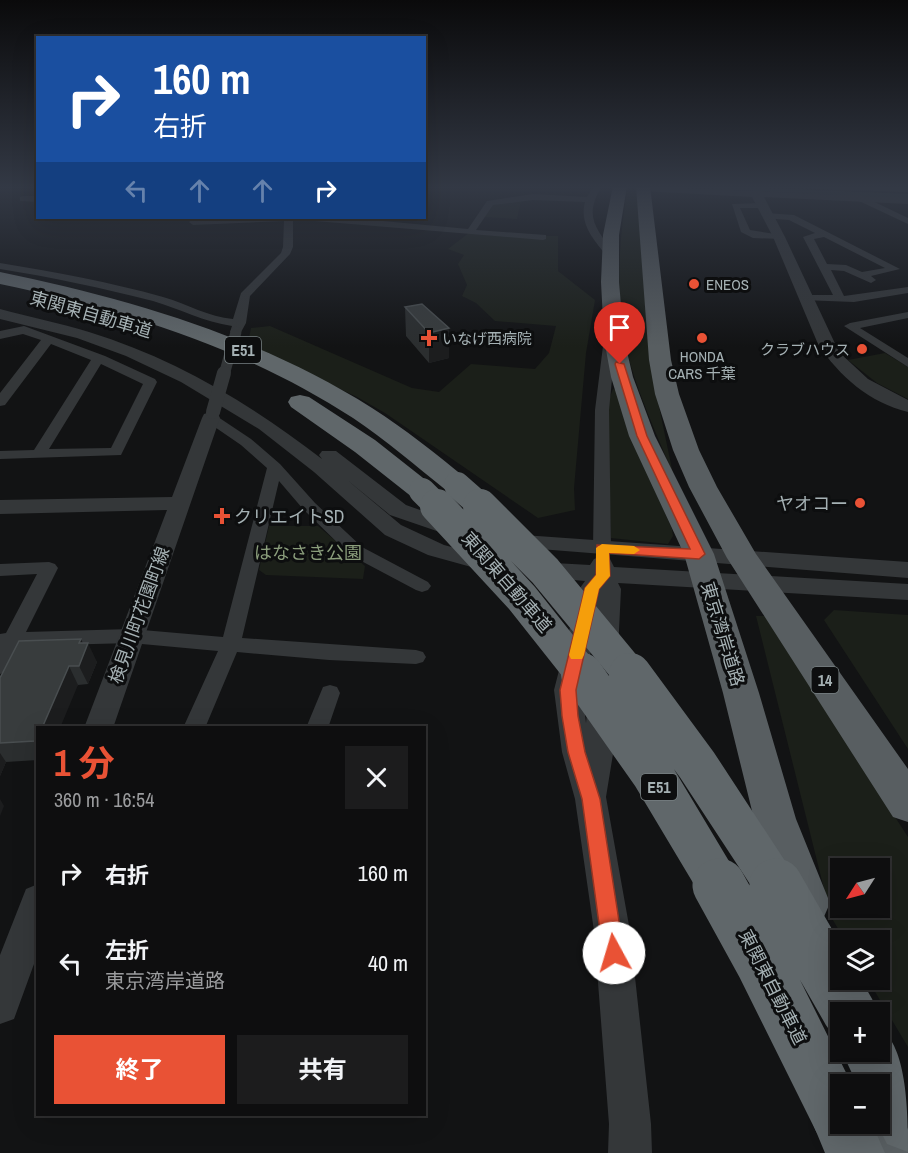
<!DOCTYPE html>
<html lang="ja">
<meta charset="utf-8">
<style>
body{margin:0;font-family:"Archivo Narrow","Noto Sans JP",sans-serif;background:#1c1c1d;color:#f1f3f6;height:100vh;display:flex;flex-direction:column;font-size:22px;white-space:nowrap}
*{box-sizing:border-box;margin:0}
p{font-size:20px;color:#9b9c9e}
.icon{flex:none;width:33px;height:33px;fill:none;stroke:currentColor;stroke-width:2;stroke-linecap:round;stroke-linejoin:round}
.map{position:relative;flex:1;overflow:hidden}
.panel{position:absolute;left:36px;top:726px;width:390px;height:390px;display:flex;flex-direction:column;background:#0e0e0f;border-radius:0px;box-shadow:0 6px 24px #0002,0 0 0 2px #2e2e2f}
.panel>*{flex:none}
.hud{position:absolute;left:36px;top:36px;width:390px;height:183px;border-radius:0px;box-shadow:0 6px 24px #0002,0 0 0 2px #2e2e2f;background:#1a4fa0;color:#fff;overflow:hidden}
.needle{width:39px;rotate:234deg}
.fabs{position:absolute;left:830px;top:858px;display:grid;gap:12px}
.fabs a{display:grid;place-items:center;width:60px;height:60px;border-radius:0px;background:#0e0e0f;box-shadow:0 6px 24px #0002,0 0 0 2px #2e2e2f;font-size:30px}
.pin{position:absolute;display:grid;place-items:center;width:51px;height:51px;color:#fff;margin:-62px -26px;border-radius:50% 50% 50% 0;rotate:-45deg;box-shadow:0 0 6px #0007}
.pin .icon{rotate:45deg}
.me{position:absolute;width:66px;margin:-33px;rotate:354deg;stroke-linejoin:round;filter:drop-shadow(0 0 4px #0008)}
.turn{display:flex;align-items:center;gap:21px;height:126px;padding:0 18px;font-size:27px}
.turn .icon{width:78px;height:78px;stroke-width:2.5}
.turn b{display:block;font-size:42px;line-height:51px}
.lanes{display:flex;align-items:center;height:57px;padding:0 18px;background:#0003;justify-content:center;gap:30px;direction:ltr}
.lanes .off{opacity:.35}
.round{display:grid;place-items:center;flex:none;width:63px;height:63px;border-radius:0px;background:#1c1c1d}
.overview{display:flex;align-items:center;justify-content:space-between;height:102px;padding:0 18px}
h1{font-size:36px;font-weight:700;line-height:45px;color:#e95235}
.cta{display:flex;gap:12px;margin-top:auto;padding:12px 18px}
.cta a{flex:1;height:69px;border-radius:0px;background:#e95235;color:#fff;font-size:24px;font-weight:700;line-height:69px;text-align:center}
.cta a+a{background:#1c1c1d;color:#f1f3f6}
ul{padding:0;list-style:none}
li{display:flex;align-items:center;gap:18px;height:90px;padding:0 18px}
li div{flex:1}
li b{display:block;font-size:22px}
li em{font-style:normal}
.map>svg:first-child{display:block}
</style>
<div class="map">
<svg width="908" height="1153" viewBox="0 0 908 1153">
<rect width="100%" height="100%" fill="#121314"/>
<path fill="#1b1f19" fill-rule="evenodd" d="M628,186H637L650,363L673,474C658,437 641,401 630,363C614,307 618,242 628,186Z
M521,200L517,219L484,217L492,205Z
M470,232L493,236H558V271L595,300L586,353L574,488L575,510L538,518L385,413L357,397L258,350L248,343L251,328L270,326L412,388L439,392L471,364L535,369L549,353L556,326L495,321L476,303L462,296L467,285L458,264L464,255L448,249Z
M885,353L908,367V399L877,383L848,360Z
M613,389L618,390L651,481L672,529L673,536L668,544L611,538L607,416L609,399Z
M269,526H318L365,566L363,579L266,575L259,570Z
M834,610L908,615V749L824,620Z
M756,616H765L908,837V1047L868,980H879V940H845L831,917ZM840,868H879V908H840Z"/>
<path fill="#293736" d="M661,186H722L908,194V199Z"/>
<g fill="none" stroke-linecap="round" stroke-linejoin="round">
<path fill="#343739" fill-rule="evenodd" d="M594,186H602C583,217 596,228 615,254L613,256H607C594,240 579,224 585,202L533,200L493,205L476,230L546,235V239L543,240L315,221L311,218H351L468,229L487,201L533,194L587,197Z
M783,186L908,188V192L787,188Z
M860,195L908,218V224L857,200V196Z
M23,196H38V202L20,201V197Z
M763,203L764,205L760,208H740L750,230L782,235V239L753,238L741,232L732,204Z
M766,213L794,215L900,269L871,276L876,280L871,283L844,271L831,270L844,296L908,287V293L854,302L802,300L801,298L806,295H833L803,237L815,233L789,220L763,218V214ZM824,237L885,268L862,272L846,265L827,264L814,239Z
M240,218H300L293,221V247L290,254L250,296L246,323L240,334L236,336L230,332L232,326C204,322 180,309 153,301C102,288 51,277 0,269V263C55,272 110,282 163,297C187,304 209,317 233,319L241,293L281,253L283,247L284,221L193,225L189,222L193,219Z
M908,312V318L860,328L908,358V367L844,326L850,323Z
M24,326L105,356L155,379L157,382L121,455L0,459V451L34,450L91,360L51,344L5,405L0,406V393L41,340L23,334L0,339V331ZM101,364L143,384L111,448L49,449Z
M610,334L616,338L609,410L611,548L608,552H596L593,548L595,410L604,338Z
M213,408L220,412L218,417L251,439L280,464L315,503L362,547L428,582L431,586L428,590L422,592L416,590L350,555L303,509L279,481L242,638L416,650L423,652L426,657L423,662L416,664L329,660L237,652L205,728H183L218,651L131,643L20,646L7,671L0,674V634L6,633L37,574L0,576V564L49,562L55,564L58,568L26,632L131,629L223,637L267,468L241,445L206,421L204,418L208,409Z
M330,685L337,687L340,693L328,728H306L323,687Z"/>
<path fill="#343739" fill-rule="evenodd" d="M639,186L908,198V204L764,197L785,237L839,352L868,379L908,400V412C870,403 839,376 818,344L773,237L752,197L643,191L638,188Z
M0,309C30,317 60,323 89,332C174,358 251,404 322,459L319,455L322,451H336L406,505L468,527L471,532L468,537L460,539L390,515L346,479L401,525L444,545L501,560L505,565L501,570L493,573L428,555L385,535L314,472L259,429L181,382L126,356L77,338L0,319Z
M211,412L218,414L220,418L113,728H84L167,510L0,514V500L172,497L202,418L204,414Z
M509,534L908,562V578L501,546L498,541L501,536Z
M602,556L610,559L614,567L908,584V600L618,583L621,589L618,651L614,658L605,661L596,658L592,651L593,642L582,690L586,723L588,703L592,695L602,692L612,695L616,703L613,754L606,797L630,931L651,1124L652,1153H608L609,1124L594,931L575,799L562,752L554,690L580,588L585,581L528,576L524,570L528,564L536,562L590,565L594,559Z
M38,884V953L14,1019L0,1024V955L26,889Z"/>
<path fill="#585e61" fill-rule="evenodd" d="M613,186H627L619,235V282L624,339L633,377L655,436L714,554L759,693L796,819L830,903L823,919L807,926L791,919L754,819L723,693L684,554L629,436L611,377L604,339L601,282L603,235Z
M636,186H650L671,360L679,394L699,450L717,487L756,554L908,769V822L893,817L727,558L689,487L673,450L655,394L649,360Z
M879,1096L898,1104L908,1130V1153H858L850,1124H879Z"/>
<path fill="#60676a" fill-rule="evenodd" d="M0,272C130,299 258,336 372,408C405,429 436,454 467,479L471,485L467,491L457,494L447,491C416,466 386,440 353,418C245,348 125,310 0,284Z
M300,395L309,397L375,440L432,485L437,491L432,497L422,500L412,497L355,452L291,407L288,402L291,397Z
M879,1028C908,1045 908,1117 908,1152L887,1144L877,1124H879V1084H857L842,1052H879Z
M840,1096V1124H872L885,1153H825L813,1124L821,1103Z"/>
<path stroke="#343739" stroke-width="11" d="M224,375L236,332"/>
<path stroke="#343739" stroke-width="14" d="M213,412L224,373"/>
<path stroke="#60676a" stroke-width="26" d="M457,485L482,507
M422,491L438,507"/>
<path stroke="#60676a" stroke-width="34" d="M437,506L522,598L583,675
M480,506L545,571L631,675"/>
<path stroke="#60676a" stroke-width="42" d="M582,674L653,775L720,887
M630,674L697,765L777,887"/>
<path stroke="#60676a" stroke-width="53" d="M719,885L763,965L840,1120
M776,885L849,1012"/>
</g>
<path fill="#2b2e2f" d="M405,307L449,328V358L429,363L406,336Z
M83,643L97,662L88,684L78,685L38,728V760L6,762L0,776V678Z"/>
<path fill="#1c1d1e" d="M449,328V358L429,363V333Z
M81,639L86,650L88,643L97,662L88,684L79,666V643Z
M69,666L78,685L60,728H42Z
M0,753L6,762L0,776Z
M0,799L4,806L0,816Z"/>
<path fill="#383c3d" stroke="#494e50" stroke-width="1.5" d="M422,304L449,328L429,333L405,307Z
M81,639L79,643H88L79,666H69L42,728H38V736L35,741L0,743V678L19,641Z"/>
<linearGradient id="sky" x2="0" y2="1"><stop stop-color="#0a0a0b"/><stop offset="0.54" stop-color="#333945"/><stop offset="1" stop-color="#333945" stop-opacity="0"/></linearGradient>
<rect width="908" height="347" fill="url(#sky)"/>
<path fill="#e95235" stroke="#973522" stroke-width="1.5" d="M616,362L624,364L647,436L705,554L699,559L609,553L610,576L599,589L576,690L578,716L585,752L600,799L624,953L621,960L614,963L606,960L603,953L582,799L568,752L562,716L560,690L585,588L596,575L597,545L690,549L637,436L615,364Z"/>
<path fill="#f59e0b" d="M602,544L634,546L640,550L634,554L609,553L610,576L599,589L584,655L582,659H571L569,655L585,588L596,575V548Z"/>
<g fill="#e95235" stroke="#0d0e0f" stroke-width="2">
<circle cx="694" cy="284" r="6"/>
<path d="M426 329h6v6h6v6h-6v6h-6v-6h-6v-6h6z"/>
<circle cx="702" cy="338" r="6"/>
<circle cx="862" cy="349" r="6"/>
<circle cx="860" cy="503" r="6"/>
<path d="M219 507h6v6h6v6h-6v6h-6v-6h-6v-6h6z"/>
</g>
<g text-anchor="middle" dominant-baseline="central" stroke-width="6" stroke-linejoin="round" paint-order="stroke">
<g font-size="15" fill="#a5b1b4" stroke="#0d0e0f" text-anchor="start">
<text x="706" y="284">ENEOS</text>
<text x="442" y="338">いなげ西病院</text>
<text x="850" y="349" text-anchor="end">クラブハウス</text>
<text x="702" y="356" text-anchor="middle">HONDA<tspan x="702" dy="17">CARS 千葉</tspan></text>
</g>
<g fill="#0d0e0f" stroke="#778082" stroke-width="1.5">
<rect x="225" y="337" width="36" height="26" rx="4.5"/>
<rect x="811.5" y="667" width="27" height="26" rx="4.5"/>
<rect x="641" y="774" width="36" height="26" rx="4.5"/>
</g>
<g font-size="16" font-weight="bold" fill="#a5b1b4">
<text x="243" y="350">E51</text>
<text x="825" y="680">14</text>
<text x="659" y="787">E51</text>
</g>
<g font-size="18" fill="#a5b1b4" stroke="#0d0e0f">
<text transform="translate(91 314) rotate(16)">東関東自動車道</text>
<text transform="translate(507 582) rotate(49)">東関東自動車道</text>
<text transform="translate(139 615) rotate(-70)">検見川町花園町線</text>
<text transform="translate(723 634) rotate(73)">東京湾岸道路</text>
<text transform="translate(773 987) rotate(63)">東関東自動車道</text>
</g>
<g font-size="18" fill="#a5b1b4" stroke="#0d0e0f" text-anchor="end">
<text x="848" y="503">ヤオコー</text>
<text x="234" y="516" text-anchor="start">クリエイトSD</text>
</g>
<g font-size="18" fill="#8b9e7c" stroke="#0d0e0f">
<text x="308" y="552">はなさき公園</text>
</g>
</g>
</svg>
<div class="fabs">
<a><svg class="needle" viewBox="-14 -14 28 28"><path d="M0-13l5 13h-10z" fill="#e53935"/><path d="M0 13l5-13h-10z" fill="#9b9c9e"/></svg></a>
<a><svg class="icon" aria-label="layers" viewBox="0 0 24 24"><path d="M12 4l9 5-9 5-9-5zM3 14l9 5 9-5"/></svg></a>
<a>+</a>
<a>−</a>
</div>
<div class="pin" style="left:620px;top:364px;background:#d93025"><svg class="icon" aria-label="arrive" viewBox="0 0 24 24"><path d="M6 21V4h12l-3 4 3 4H6"/></svg></div>
<svg class="me" style="left:614px;top:953px" viewBox="-20 -20 40 40"><circle r="19" fill="#fff"/><path d="M0-13L10 11 0 6-10 11z" fill="#e95235"/></svg>
<div class="hud">
<div class="turn"><svg class="icon" aria-label="right" viewBox="0 0 24 24"><path d="M7 20v-9h11M14 6l5 5-5 5"/></svg><div><b>160 m</b>右折</div></div>
<div class="lanes"><svg class="icon off" aria-label="left" viewBox="0 0 24 24"><path d="M17 20v-9H6M10 6l-5 5 5 5"/></svg><svg class="icon off" aria-label="ahead" viewBox="0 0 24 24"><path d="M12 20V5M6 11l6-6 6 6"/></svg><svg class="icon off" aria-label="ahead" viewBox="0 0 24 24"><path d="M12 20V5M6 11l6-6 6 6"/></svg><svg class="icon" aria-label="right" viewBox="0 0 24 24"><path d="M7 20v-9h11M14 6l5 5-5 5"/></svg></div>
</div>
<section class="panel">
<div class="overview"><div><h1>1 分</h1><p>360 m · 16:54</p></div><a class="round"><svg class="icon" aria-label="close" viewBox="0 0 24 24"><path d="M6 6l12 12M18 6L6 18"/></svg></a></div>
<ul>
<li><svg class="icon" aria-label="right" viewBox="0 0 24 24"><path d="M7 20v-9h11M14 6l5 5-5 5"/></svg><div><b>右折</b></div><em>160 m</em></li>
<li><svg class="icon" aria-label="left" viewBox="0 0 24 24"><path d="M17 20v-9H6M10 6l-5 5 5 5"/></svg><div><b>左折</b><p>東京湾岸道路</p></div><em>40 m</em></li>
</ul>
<div class="cta"><a>終了</a><a>共有</a></div>
</section>
</div>
